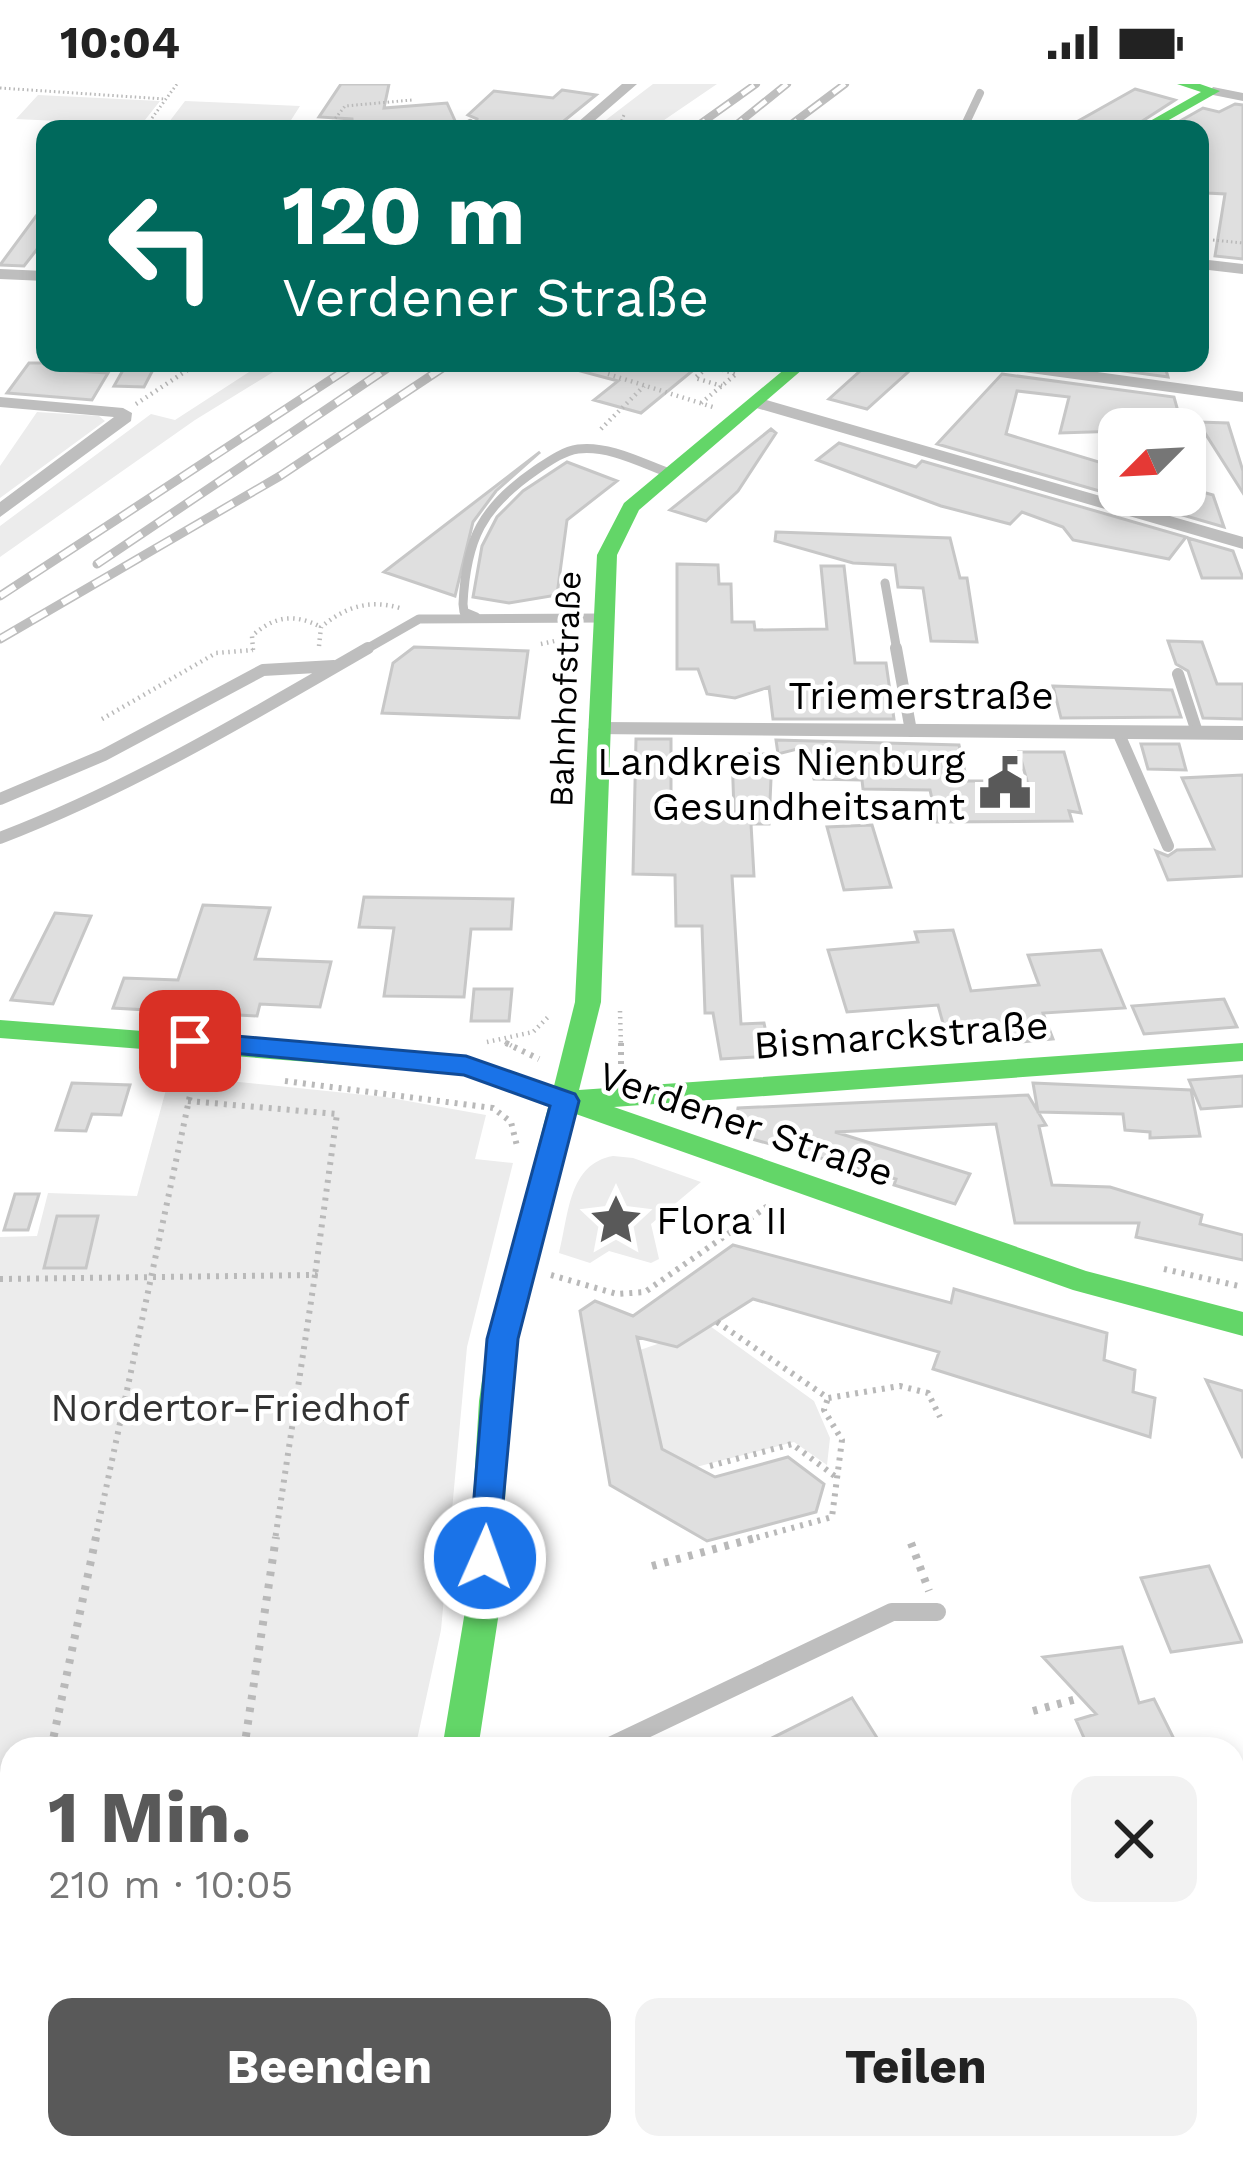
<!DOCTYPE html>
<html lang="de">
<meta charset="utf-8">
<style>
body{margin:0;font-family:"Work Sans",sans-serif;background:#f2f2f2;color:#222;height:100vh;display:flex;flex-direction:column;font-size:45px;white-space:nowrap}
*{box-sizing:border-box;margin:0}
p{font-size:39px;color:#767676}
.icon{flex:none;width:66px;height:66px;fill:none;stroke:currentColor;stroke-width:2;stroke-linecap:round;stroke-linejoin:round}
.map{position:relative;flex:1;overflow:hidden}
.drawer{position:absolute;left:0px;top:1653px;width:1245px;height:423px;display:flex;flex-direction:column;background:#fff;border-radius:36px 36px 0 0;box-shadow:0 6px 18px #0003}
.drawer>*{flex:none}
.guide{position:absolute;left:36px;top:36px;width:1173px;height:252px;border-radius:24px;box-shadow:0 6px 18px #0003;background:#00695c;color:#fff;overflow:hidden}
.needle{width:78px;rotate:246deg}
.fabs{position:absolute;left:1098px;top:324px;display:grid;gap:24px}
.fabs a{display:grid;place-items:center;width:108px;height:108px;border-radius:24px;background:#fff;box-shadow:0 6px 18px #0003;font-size:60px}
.pin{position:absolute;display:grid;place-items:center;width:102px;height:102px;color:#fff;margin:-51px;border-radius:24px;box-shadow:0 6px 18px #0006}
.me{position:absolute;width:132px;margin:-66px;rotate:2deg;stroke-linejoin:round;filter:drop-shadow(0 0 9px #0008)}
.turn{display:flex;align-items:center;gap:42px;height:252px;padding:0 48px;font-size:54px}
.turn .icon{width:156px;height:156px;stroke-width:2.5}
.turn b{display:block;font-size:84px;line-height:102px}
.round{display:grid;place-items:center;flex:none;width:126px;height:126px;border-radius:24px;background:#f2f2f2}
.head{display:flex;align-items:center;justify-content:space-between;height:204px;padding:0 48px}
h1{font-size:72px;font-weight:700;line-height:90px;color:#595959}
.action{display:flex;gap:24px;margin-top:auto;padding:24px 48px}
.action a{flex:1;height:138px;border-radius:24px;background:#595959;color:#fff;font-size:48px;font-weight:700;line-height:138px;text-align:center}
.action a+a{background:#f2f2f2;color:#222}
.status{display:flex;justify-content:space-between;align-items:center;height:84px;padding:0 60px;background:#fff;direction:ltr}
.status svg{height:33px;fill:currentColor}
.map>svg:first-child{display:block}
</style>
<div class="status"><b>10:04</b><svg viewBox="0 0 49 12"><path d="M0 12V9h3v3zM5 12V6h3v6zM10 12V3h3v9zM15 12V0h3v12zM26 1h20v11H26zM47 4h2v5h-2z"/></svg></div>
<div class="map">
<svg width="1243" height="2074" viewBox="0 0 1243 2074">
<rect width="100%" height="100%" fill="#fff"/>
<path fill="#ececec" d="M653,0H717L651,45H594Z
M38,11L160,17L141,41L16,35Z
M185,17L300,22L286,44L169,38Z
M263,279H288L195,336L0,473V442L151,330L175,336Z
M37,328L99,332L105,337L0,414V382Z
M170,991L385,1013L486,1031L475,1075L513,1079L467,1263L441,1546L415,1665H12V2055L0,2061V1153L37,1152L48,1109L137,1112Z
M613,1072L633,1074L701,1098L651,1140L659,1175L651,1179L609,1167L590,1179L559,1169C569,1131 568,1080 613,1072Z
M710,1242L814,1317L830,1354L827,1381L794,1358L696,1383L662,1365L640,1266Z"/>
<path fill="#dfdfdf" stroke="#c7c7c7" stroke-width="3" d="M341,0H389L384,24L447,19L456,39L453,45H353L352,35L319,33Z
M1135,5L1175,16L1130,45H1064Z
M562,6L596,11L554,45H476L477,35L468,31L494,7L553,14Z
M1235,20L1243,21V175L1215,172L1225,110L1207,109L1200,82V45H1166L1203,24L1219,28Z
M45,120V155L24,182L0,181Z
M29,279H60L55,286L108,289L92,316L7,309Z
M127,279L156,280L144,303L114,302Z
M581,279H702L641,329L594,316L618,297L580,287Z
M869,279H918L867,325L829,315Z
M1065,279H1164L1168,293Z
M1002,290L1174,313L1183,345L1060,349L1069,313L1017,307L1006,350L1119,384V411H1185V403L1213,411L1224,443L937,360Z
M1198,338L1228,339L1243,387V409Z
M771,345L776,349L738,407L706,437L670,426Z
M839,359L916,383L922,377L1186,453L1169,475L1073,456L1063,443L1022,428L1010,440L941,422L817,376Z
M540,368L496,407L473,438L455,512L384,488Z
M567,378L617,397L567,436L557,511L509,519L473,513L482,462L497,433L523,407Z
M776,448L950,454L960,494H967L977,558L931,557L923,504L898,503L895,481L853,479L775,457Z
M1188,454L1233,467L1243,494H1202Z
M677,480L718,481L719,500H731L732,538H754L755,546L827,545L821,482H844L855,579H886L894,635H773L769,603L735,614L707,610L698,585H677Z
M1168,557L1202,558L1217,600H1243V635L1203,634L1188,587L1176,580Z
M414,563L528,567L519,634L382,629L393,579Z
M1053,602L1172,606L1181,633L1061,634Z
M636,655H671V726L734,727L732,670H765L771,695L769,740H751L754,792H732L741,940L764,939L771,972L721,975L713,929H705L702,842H676L675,791L633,790Z
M776,656L959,661L967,697H1027L1019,668H1064L1081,729L1069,727L1072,737L937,738L930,706L863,705L862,696L814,695L805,663L778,670Z
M1141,660H1179L1186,686L1148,685Z
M1243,691V792L1168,796L1156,767L1168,772L1177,766L1214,765L1182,694Z
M872,741L891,803L844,806L827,743Z
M364,813L513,815L511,845H471L464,913L384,912L394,844L359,843Z
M203,821L270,824L255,875L331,878L320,923L260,920L257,932L113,924L124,894L178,896Z
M55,829L91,832L53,920L11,916Z
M953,846L971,907L1039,901L1028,871L1101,866L1125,924L1043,929L1053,955L1000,960L993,941L944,943L938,921L847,928L828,866L918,858L915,848Z
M474,905H512L509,937H471Z
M1224,915L1237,943L1144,950L1132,922Z
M1243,992V1022L1201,1025L1189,996Z
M72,999L130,1001L121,1031L92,1030L86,1047L56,1046Z
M1033,999L1191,1006L1200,1052L1150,1054V1048L1125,1046L1123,1030L1038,1028Z
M1028,1011L1046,1041L1039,1042L1052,1101L1110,1103L1202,1131L1200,1140L1243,1151V1176L1136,1153L1139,1139H1015L996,1040L835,1048L970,1090L955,1120L894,1101L896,1095L734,1050L738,1024Z
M15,1110H39L28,1146H4Z
M57,1132H98L86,1184H44Z
M733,1161L951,1219L954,1205L1107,1249L1104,1276L1135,1286L1133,1308L1155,1314L1150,1353L933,1285L939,1268L753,1215L677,1263L637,1253L662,1365L715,1393L788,1373L824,1400L816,1428L707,1457L610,1401L580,1227L595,1217L633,1232Z
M1206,1296L1243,1307V1374Z
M1209,1482L1242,1558L1171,1568L1141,1494Z
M1122,1563L1139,1619L1154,1615L1179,1665H1089L1076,1636L1096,1630L1043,1573Z
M852,1614L884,1665H750Z"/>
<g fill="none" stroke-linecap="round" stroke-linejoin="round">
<path stroke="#b9b9b9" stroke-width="3" stroke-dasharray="1.5 3" stroke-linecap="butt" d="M0,4L165,15
M144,45L177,0
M327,45L345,22L412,16
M618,45L624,31
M1213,156L1243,159"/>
<path stroke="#b9b9b9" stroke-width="4.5" stroke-dasharray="1.5 4.5" stroke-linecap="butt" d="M608,290L713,323
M722,302L695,294L709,282L737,290
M701,319L735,291
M136,320L198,279
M601,345L644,302
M541,560L559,556
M319,562L321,543C345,523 369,515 400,524
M253,566L252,552C274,532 294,529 321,543
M102,635L216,569L253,566
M620,927L621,962
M487,958L533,948L549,932
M505,958L512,962"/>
<path stroke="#b9b9b9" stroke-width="6" stroke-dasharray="3 6" stroke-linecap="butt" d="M506,959L539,975
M621,959V982
M285,997L493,1024L511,1038L517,1062
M188,1017L337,1030L315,1191
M1164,1185L1243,1203
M551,1191L617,1210L645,1208L772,1119
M0,1195L315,1191L275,1456
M717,1238L828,1314L900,1302L928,1309L940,1333
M294,1333L341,1334
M710,1382L792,1360L836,1393
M95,1456L195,988
M748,1456L832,1433L842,1356L824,1326L828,1314"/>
<path stroke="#b9b9b9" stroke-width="8" stroke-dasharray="4.5 8" stroke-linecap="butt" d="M911,1459L929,1507
M652,1482L759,1453
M1033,1627L1080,1614
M51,1665L96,1453
M244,1665L276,1453
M0,1906L12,1849
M0,1944H12"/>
<path stroke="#bebebe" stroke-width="8" d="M461,45L470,39
M963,45L980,9"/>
<path stroke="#bebebe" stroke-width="9" d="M885,499L897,567
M476,533L464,528L463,520C466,455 482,423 536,386C548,378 563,367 578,365C608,361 642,379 669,389
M363,567L419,535L603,534"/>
<path stroke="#bebebe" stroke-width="12" d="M896,564L911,647
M1178,590L1197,648
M1118,648L1168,762
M0,715L104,671L263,586L334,582
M0,754C130,704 247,634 368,564"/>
<path stroke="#bebebe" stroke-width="18" d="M604,1665L892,1528H937"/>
<path fill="#bebebe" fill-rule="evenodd" d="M622,0H637L585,45H570Z
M1213,3L1243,9V17L1208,10Z
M1200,175L1243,180V190L1200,185Z
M0,185L45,187V197L0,195Z
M987,279H1032L1243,308V318L995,284Z
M0,313L123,324L132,329L131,337L0,433V418L114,333L0,323Z
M759,314L1243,453V465L753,323V315Z
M599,638L1243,642V656L591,650L588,645Z
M22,2064H78L74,2074H18Z"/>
<path fill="#63d668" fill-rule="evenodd" d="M1177,0H1200L1220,7L1153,45H1136L1201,8Z
M792,279H810L639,426L617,471L601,918L579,1006L1243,959V977L614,1023L1086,1187L1243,1228V1252L1073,1206L573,1029L518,1255L509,1317L501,1515L478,1665H442L467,1515L479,1317L488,1255L549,1020L464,990L0,954V936L466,972L554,1002L575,918L597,471L624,419Z"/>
<g stroke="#bebebe" stroke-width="8">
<path id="rail-far1" d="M693,45L756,0
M731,45L787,0
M785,45L845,0"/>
</g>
<g stroke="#bebebe" stroke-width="9">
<path id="rail" d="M97,480L395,279
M0,512L356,279
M0,555L280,392L450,279"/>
</g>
<use href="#rail-far1" stroke="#fff" stroke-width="4.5" stroke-dasharray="15" stroke-linecap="butt"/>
<use href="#rail" stroke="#fff" stroke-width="6" stroke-dasharray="18" stroke-linecap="butt"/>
</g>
<path fill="#1a73e8" stroke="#114b97" stroke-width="3" d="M190,948L466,972L575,1010L579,1017L518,1255L497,1485L485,1489L474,1485L469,1474L487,1255L550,1022L464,991L181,964V951Z"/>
<defs>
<g id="civic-bare" transform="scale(4.14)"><path d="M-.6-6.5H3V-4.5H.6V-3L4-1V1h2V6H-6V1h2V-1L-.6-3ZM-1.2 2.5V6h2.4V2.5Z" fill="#595959" stroke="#fff" stroke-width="2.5" paint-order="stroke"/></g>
<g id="sight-bare" transform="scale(4.14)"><path d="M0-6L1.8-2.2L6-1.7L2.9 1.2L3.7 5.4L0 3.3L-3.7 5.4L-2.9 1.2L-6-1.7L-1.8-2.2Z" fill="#595959" stroke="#fff" stroke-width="2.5" paint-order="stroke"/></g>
</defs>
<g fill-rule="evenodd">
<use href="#civic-bare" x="1005" y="699"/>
<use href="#sight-bare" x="616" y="1136"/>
</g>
<g text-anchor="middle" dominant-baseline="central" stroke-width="9" stroke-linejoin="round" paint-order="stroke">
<g font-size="33" fill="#000" stroke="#fff">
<text transform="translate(565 605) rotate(-88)">Bahnhofstraße</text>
</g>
<g font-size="39" fill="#000" stroke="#fff">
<text x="921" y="611">Triemerstraße</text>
<text transform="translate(901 951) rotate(-4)">Bismarckstraße</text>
<text transform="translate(746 1040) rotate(19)">Verdener Straße</text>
</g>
<g font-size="39" fill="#000" stroke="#fff" text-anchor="end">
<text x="965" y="677">Landkreis Nienburg<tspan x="965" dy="45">Gesundheitsamt</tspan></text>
<text x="656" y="1136" text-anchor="start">Flora II</text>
</g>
<g font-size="39" fill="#333" stroke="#fff">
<text x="230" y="1323">Nordertor-Friedhof</text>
</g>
</g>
</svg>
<div class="fabs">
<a><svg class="needle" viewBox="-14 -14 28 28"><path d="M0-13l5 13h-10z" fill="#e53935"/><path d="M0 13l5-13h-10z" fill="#767676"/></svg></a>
</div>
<div class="pin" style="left:190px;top:957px;background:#d93025"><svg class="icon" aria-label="arrive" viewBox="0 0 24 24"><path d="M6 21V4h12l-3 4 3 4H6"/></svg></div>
<svg class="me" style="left:485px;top:1474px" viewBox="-20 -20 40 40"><circle r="17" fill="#1a73e8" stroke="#fff" stroke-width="3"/><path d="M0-11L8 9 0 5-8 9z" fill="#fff"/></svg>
<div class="guide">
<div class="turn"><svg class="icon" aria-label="left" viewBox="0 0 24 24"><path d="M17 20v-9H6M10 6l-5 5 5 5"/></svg><div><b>120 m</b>Verdener Straße</div></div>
</div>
<section class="drawer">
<div class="head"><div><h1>1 Min.</h1><p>210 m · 10:05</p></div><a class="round"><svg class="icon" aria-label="close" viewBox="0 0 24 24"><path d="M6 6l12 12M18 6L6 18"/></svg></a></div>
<div class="action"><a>Beenden</a><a>Teilen</a></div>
</section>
</div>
